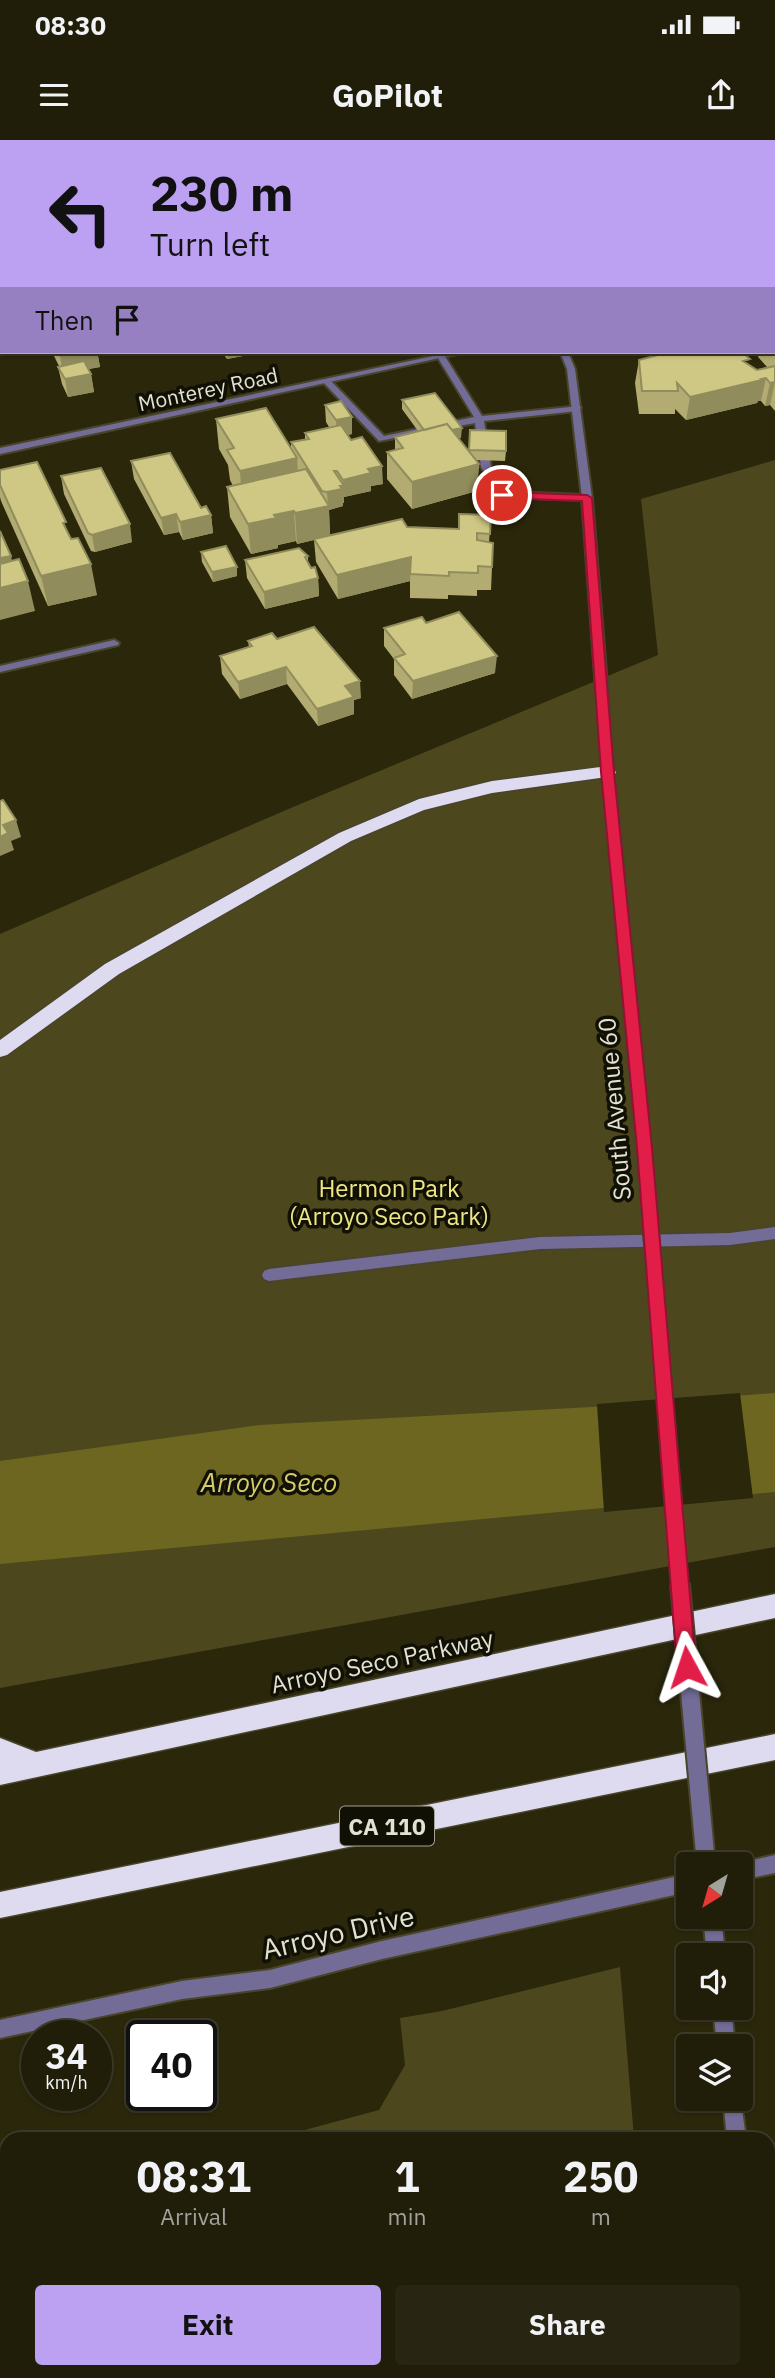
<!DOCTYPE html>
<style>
body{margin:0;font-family:"IBM Plex Sans",sans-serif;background:#282612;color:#f1f3f6;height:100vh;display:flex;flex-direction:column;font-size:26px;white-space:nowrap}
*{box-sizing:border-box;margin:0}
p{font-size:23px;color:#a2a29c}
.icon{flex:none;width:38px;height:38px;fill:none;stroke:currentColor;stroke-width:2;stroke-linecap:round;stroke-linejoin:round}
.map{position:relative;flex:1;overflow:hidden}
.drawer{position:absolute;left:0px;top:1992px;width:775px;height:247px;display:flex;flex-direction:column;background:#201d08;border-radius:21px 21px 0 0;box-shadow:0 2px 5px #0004,0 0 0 2px #3d3b29}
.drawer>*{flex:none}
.guide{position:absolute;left:0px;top:0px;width:775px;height:214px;box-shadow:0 2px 5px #0004,0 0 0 2px #3d3b29;background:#bca0f2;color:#111;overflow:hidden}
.needle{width:46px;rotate:217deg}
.controls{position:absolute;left:676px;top:1712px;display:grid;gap:14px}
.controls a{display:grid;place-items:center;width:77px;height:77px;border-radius:7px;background:#201d08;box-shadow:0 2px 5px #0004,0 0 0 2px #3d3b29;font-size:35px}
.speed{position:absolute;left:21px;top:1880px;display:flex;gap:14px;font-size:35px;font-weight:700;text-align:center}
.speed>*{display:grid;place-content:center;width:91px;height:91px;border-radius:50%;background:#201d08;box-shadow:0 2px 5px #0004,0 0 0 2px #3d3b29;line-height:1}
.speed small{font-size:18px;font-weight:400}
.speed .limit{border:4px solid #111;border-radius:10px;background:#fff;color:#111}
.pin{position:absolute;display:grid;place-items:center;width:60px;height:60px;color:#fff;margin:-30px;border:4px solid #fff;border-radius:50%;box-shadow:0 2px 7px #0007}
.me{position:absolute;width:77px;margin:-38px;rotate:355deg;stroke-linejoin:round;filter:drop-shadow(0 0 5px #0008)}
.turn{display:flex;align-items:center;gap:24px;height:147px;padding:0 35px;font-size:32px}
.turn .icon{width:91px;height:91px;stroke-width:2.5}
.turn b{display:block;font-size:49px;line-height:60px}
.then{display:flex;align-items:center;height:66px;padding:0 35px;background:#0003;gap:14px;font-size:26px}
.eta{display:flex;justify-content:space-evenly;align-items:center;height:119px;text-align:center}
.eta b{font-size:42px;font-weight:700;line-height:49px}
.button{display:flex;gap:14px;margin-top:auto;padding:14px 35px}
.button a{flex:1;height:80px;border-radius:7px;background:#bca0f2;color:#111;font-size:28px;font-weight:700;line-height:80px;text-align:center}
.button a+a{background:#282612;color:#f1f3f6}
.status{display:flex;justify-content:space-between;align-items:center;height:49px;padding:0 35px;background:#201d08;direction:ltr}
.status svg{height:19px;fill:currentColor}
header{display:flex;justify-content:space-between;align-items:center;height:91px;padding:0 35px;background:#201d08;font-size:32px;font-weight:700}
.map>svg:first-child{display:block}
</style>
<div class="status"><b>08:30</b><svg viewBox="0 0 49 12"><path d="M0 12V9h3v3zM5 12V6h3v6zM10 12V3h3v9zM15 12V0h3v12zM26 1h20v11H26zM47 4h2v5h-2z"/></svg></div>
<header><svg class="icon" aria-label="menu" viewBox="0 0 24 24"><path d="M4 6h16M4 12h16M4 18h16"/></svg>GoPilot<svg class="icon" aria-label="share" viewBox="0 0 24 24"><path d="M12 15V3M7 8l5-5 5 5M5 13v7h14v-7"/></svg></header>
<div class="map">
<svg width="775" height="2238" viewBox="0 0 775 2238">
<rect width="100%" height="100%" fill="#2a270b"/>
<path fill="#4c471d" d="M775,320V1407L0,1548V794L286,670L658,515L641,359Z
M620,1827L634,1998H275L379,1970L405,1925L400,1878L442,1871Z
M7,2069V2231H653V2238H0V2071Z"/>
<path fill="#6d6621" d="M775,1253V1352L0,1424V1321L259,1285L592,1267Z"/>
<path fill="#2a270b" d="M740,1253L753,1358L604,1372L597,1264Z"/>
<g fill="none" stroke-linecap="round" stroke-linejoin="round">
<g stroke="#48452b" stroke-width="4">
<path id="service" d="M418,0H428L416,2Z
M442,215L446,218L482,276L580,266L581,268L577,271L484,281L491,327L505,352L587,355L590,356V360L499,357L481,327L475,283L379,301L323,242L330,240L384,296L474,277L438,218Z
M775,1087V1099L730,1105L540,1109L269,1141L264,1139L262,1135L264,1131L269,1129L540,1097L730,1093Z
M775,1715V1733L740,1740V1724H736Z
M688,1734V1752L382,1819L270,1848L182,1859L0,1898V1880L182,1841L270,1830L382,1801Z"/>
</g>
<g stroke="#48452b" stroke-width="4">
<path id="minor" d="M0,112H2V116H0Z
M114,500L119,503L118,505L0,532V526Z"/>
</g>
<g stroke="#48452b" stroke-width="4">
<path id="tertiary" d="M303,0H312L313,2H305Z
M774,86H775V90H774Z
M452,212H467L0,314V308Z
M560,212H568L575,229L592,358L614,632L651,1008L644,1013L637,1008L602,632L582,358L567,229Z
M703,1776H721L725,1815H707Z
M713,1867H731L735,1906H717Z
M740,1955L746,1998H727L723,1958H740Z
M768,2228L770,2238H750L749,2231H768Z"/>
</g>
<g stroke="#48452b" stroke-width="3">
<path id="motorway" d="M608,626L616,632L614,636L492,653L424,670L351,701L119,834L7,915L0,917V900L105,824L339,693L419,659L492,641Z
M775,1454V1478L0,1645V1598L36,1612Z
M775,1594V1620L0,1778V1752Z"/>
</g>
<use href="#service" fill="#736c97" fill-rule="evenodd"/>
<use href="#minor" fill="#736c97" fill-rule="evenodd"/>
<use href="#tertiary" fill="#736c97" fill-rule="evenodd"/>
<use href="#motorway" fill="#dedbf1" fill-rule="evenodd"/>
<g stroke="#48452b" stroke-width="18" stroke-linecap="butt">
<path id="tertiary-bridge-far1" d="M644,1008L680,1445"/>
</g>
<g stroke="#48452b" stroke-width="22" stroke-linecap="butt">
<path id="tertiary-bridge" d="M680,1444L706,1724"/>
</g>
<use href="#tertiary-bridge-far1" stroke="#736c97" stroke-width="14"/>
<use href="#tertiary-bridge" stroke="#736c97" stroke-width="18"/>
</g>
<path fill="#b2ac72" d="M42,0H93L94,2H42Z
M152,0H247L242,2H155Z
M774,191H775V271L770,265L765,266L761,261H758L757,263L686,280L675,269V274H639L635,243L639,220L749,225L757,230L768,228L758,217L759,212H774Z
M52,212H109V214L98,216L100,227L88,229L91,234L94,252L68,257L62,244L58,227L59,226Z
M222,212H264L227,219Z
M402,260L461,298H459L469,312L470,290L506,311L505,321L476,320L479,324L477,351L412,369L387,339V312L395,310V297L418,291L402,269Z
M325,265L352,277V294L348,295L383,344L371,346V351L344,357V363H343V366L329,370L330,395L407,387L459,389L491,375L489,402L492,427L491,450H477V456L448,455V459L410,458V441L338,459L316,422L314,400L297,404L296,401L278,405V408L251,414L230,377L227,347L233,346L230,340L228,325L219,309L216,279L291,308V302L305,299V293L329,287L326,282Z
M131,321L211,375L213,393L183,400L179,392L164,395L134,339Z
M0,330L69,395L97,455L48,466L1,361L0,357Z
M61,336L132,402L95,412L91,411L64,354Z
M201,412L237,427V436L213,442L202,422Z
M308,416V423L318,438L319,456L265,469L247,438L245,420Z
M426,483L495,533L412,559L394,535V519L384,506V488Z
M277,499L361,558L354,560V574L318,586L287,544L240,559L222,534L220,516L249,507L248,501Z"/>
<path fill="#918c5c" d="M72,0H93L94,2H67Z
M774,45H775V66H774Z
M84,212H109V214L98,216L100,227L63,234L60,216Z
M227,212H264L227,219Z
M91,234L94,252L68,257L65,239Z
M766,238L761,261H758L757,263L686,280L690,257Z
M775,242L770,265L765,266L770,243Z
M352,277V294L337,297L336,280Z
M462,288L461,298L428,305V296Z
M297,318L299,349L242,361L240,331Z
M479,324L477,351L412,369V342Z
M382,326L383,344L371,346V351L344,357V363H343V366L329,370L330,396L297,404L295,373L328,366L327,352L343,346V340L368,329Z
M294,371L296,401L278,405V408L251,414L248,384L274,375Z
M176,374L179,392L164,395L161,378Z
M211,375L213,393L183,400L180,382Z
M130,384L132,402L95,412L92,395Z
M11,416L17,443L28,441L35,471L0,480V418Z
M411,417L410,441L338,459L337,435Z
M91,424L97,455L48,466L41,436Z
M237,427V436L213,442L212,432Z
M318,438L319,456L265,469L264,452Z
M497,516L495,533L412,559L413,541Z
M286,527L287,544L240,559L238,542Z
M360,541L361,558L354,560V574L318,586L317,569L345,546Z
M16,680L21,697L11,701L14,710L0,716V697L3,685Z"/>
<path fill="#cfc884" stroke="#918c5c" stroke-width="2" d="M55,0H72L67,2H57Z
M170,0H235L237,2H172Z
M774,13H775V45H774Z
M775,196V213L774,211V197Z
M57,212H84L60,216Z
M669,212H742L750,219L743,221L757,230L775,226V242L770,243L766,238L761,239L762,240L690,257L677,243L678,251H642L639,220Z
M84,221L91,234L65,239L58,227Z
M435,253L462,288L452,290L447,284L424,290L402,260Z
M341,261L352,277L336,280L325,265Z
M266,268L297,318L240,331L227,310L234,308L216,279Z
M447,284L479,324L412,342L387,312L403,308L395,297Z
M341,285L351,300L362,297L382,326L368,329L371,333L343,340L337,331H334L344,346H340L342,349L327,352L322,351L291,302L309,299L305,293Z
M470,290L506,291V311L469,310Z
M170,313L201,368L206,366L211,375L180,382L176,374L161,378L131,321Z
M37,322L66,382L63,383L71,399L78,398L91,424L41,436L0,345V330Z
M101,328L130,384L92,395L88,393L61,336Z
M306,329L329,366L295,373L294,371L274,375L276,378L248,384L227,347Z
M459,374L491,375L490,394L477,393V400L493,403L492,427L478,426V433L449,432V436L410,434L411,417L337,435L314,399L402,379L407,387L459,389Z
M0,391L11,416L0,418Z
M226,406L237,427L212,432L201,412Z
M299,408L308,416L305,417L311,428L315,427L318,438L264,452L245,420Z
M19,419L28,441L0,448V424Z
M459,472L497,516L413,541L394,518L405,514L384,488L422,477L426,483Z
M314,487L360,541L345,546L354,557L317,569L286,527L238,542L220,516L252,506L248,501L272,493L277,499Z
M3,660L16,680L3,685L8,693L0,697V661Z"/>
<path fill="#e11d48" stroke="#92132f" stroke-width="2" d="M502,352L587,355L592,358L614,632L652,1008L696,1527L693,1533L687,1536L680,1533L677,1527L637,1008L601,632L582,361L498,358L496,355Z"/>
<g text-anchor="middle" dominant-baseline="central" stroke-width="7" stroke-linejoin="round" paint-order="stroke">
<g font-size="21" fill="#e3e2d2" stroke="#111005">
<text transform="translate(208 249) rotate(-12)">Monterey Road</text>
</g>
<rect fill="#111005" stroke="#a4a394" stroke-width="2" x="340" y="1666.5" width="94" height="39" rx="5"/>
<g font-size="23" font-weight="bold" fill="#e3e2d2">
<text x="387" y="1686">CA 110</text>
</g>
<g font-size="24" fill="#e3e2d2" stroke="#111005">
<text transform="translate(614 969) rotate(-95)">South Avenue 60</text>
<text transform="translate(382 1521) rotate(-12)">Arroyo Seco Parkway</text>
</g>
<g font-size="24" fill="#efe685" stroke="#111005">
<text x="389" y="1048">Hermon Park<tspan x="389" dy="28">(Arroyo Seco Park)</tspan></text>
</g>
<g font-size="26" font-style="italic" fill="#d5cb6b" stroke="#111005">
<text x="269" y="1342">Arroyo Seco</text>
</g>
<g font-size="28" fill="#e3e2d2" stroke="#111005">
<text transform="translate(338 1792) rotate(-13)">Arroyo Drive</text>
</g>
</g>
</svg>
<div class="controls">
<a><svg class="needle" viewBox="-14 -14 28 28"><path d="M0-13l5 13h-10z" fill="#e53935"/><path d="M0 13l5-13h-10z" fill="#a2a29c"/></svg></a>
<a><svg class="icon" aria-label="sound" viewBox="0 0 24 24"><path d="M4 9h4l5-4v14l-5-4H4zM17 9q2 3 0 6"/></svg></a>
<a><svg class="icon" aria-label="layers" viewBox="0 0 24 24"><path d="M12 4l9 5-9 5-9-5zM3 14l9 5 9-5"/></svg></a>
</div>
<div class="speed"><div>34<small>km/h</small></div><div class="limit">40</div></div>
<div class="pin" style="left:502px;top:355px;background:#d93025"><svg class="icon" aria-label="arrive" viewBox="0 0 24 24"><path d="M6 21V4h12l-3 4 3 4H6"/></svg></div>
<svg class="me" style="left:687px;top:1527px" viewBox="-20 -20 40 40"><path d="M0-17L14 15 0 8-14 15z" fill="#e11d48" stroke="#fff" stroke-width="4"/></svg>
<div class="guide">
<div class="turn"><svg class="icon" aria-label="left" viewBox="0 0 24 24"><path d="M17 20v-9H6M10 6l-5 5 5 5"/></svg><div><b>230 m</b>Turn left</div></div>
<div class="then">Then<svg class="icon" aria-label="arrive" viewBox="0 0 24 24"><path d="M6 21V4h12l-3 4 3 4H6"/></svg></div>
</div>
<section class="drawer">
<div class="eta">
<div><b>08:31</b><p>Arrival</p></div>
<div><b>1</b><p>min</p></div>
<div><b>250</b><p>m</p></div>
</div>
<div class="button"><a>Exit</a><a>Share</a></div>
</section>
</div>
